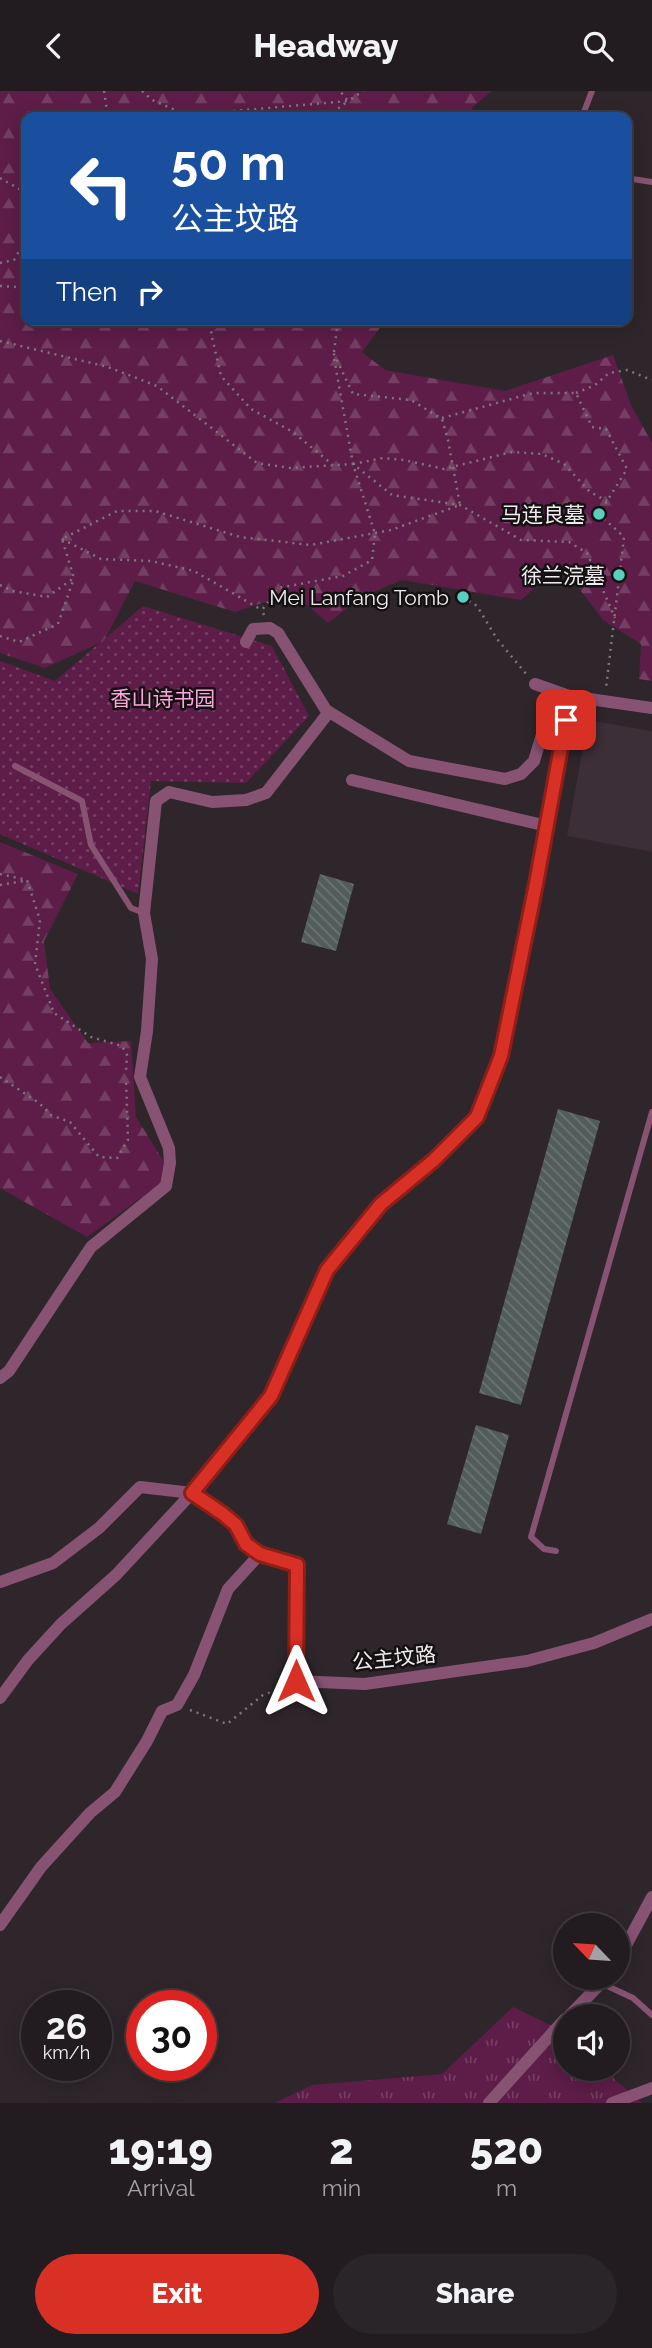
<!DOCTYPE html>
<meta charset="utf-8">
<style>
body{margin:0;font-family:Raleway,"Noto Sans SC",sans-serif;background:#2a2529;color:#f1f3f6;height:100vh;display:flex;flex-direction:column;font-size:26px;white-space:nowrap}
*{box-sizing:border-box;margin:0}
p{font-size:23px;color:#a2a1a5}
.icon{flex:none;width:38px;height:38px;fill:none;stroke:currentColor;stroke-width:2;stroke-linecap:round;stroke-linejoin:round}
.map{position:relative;height:2012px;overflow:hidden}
.side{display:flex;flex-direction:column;background:#221c20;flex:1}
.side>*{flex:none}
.banner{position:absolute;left:21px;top:21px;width:611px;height:214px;border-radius:14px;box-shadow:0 4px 18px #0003,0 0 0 2px #3f3a3e;background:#1a4fa0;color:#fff;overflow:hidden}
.needle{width:46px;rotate:295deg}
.buttons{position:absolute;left:553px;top:1822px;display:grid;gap:14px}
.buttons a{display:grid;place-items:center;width:77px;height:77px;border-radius:50%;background:#221c20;box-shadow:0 4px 18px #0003,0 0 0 2px #3f3a3e;font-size:35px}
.speed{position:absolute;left:21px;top:1899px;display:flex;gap:14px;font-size:35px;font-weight:700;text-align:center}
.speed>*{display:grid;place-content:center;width:91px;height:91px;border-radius:50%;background:#221c20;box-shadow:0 4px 18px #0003,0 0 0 2px #3f3a3e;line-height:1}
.speed small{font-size:18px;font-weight:400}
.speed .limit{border:10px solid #d22;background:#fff;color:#111}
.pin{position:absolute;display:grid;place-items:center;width:60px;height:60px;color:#fff;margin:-30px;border-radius:14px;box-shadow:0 4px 10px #0006}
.me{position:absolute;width:77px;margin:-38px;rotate:0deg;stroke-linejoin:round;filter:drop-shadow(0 0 5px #0008)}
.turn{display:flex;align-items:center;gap:24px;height:147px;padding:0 35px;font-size:32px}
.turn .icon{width:91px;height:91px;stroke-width:2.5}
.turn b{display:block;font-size:49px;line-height:60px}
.then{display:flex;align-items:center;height:66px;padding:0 35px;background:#0003;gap:14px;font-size:26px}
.eta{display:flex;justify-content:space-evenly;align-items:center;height:119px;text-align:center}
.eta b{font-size:42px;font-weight:800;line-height:49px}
.action{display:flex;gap:14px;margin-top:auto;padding:14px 35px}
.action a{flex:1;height:80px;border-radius:42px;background:#d93025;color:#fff;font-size:28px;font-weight:800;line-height:80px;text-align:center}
.action a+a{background:#2a2529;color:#f1f3f6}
header{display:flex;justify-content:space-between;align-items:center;height:91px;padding:0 35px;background:#221c20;font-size:32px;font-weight:800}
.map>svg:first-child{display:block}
</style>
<header><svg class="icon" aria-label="back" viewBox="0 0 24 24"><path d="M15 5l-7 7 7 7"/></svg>Headway<svg class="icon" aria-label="search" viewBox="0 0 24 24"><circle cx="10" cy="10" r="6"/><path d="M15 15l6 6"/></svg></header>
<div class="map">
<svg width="652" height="2012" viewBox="0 0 652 2012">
<defs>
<pattern id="grass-tufts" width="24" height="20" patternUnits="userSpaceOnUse" patternTransform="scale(1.75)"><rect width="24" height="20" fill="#5d1d48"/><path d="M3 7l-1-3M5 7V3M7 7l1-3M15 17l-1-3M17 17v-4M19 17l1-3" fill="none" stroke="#753e63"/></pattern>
<pattern id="forest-firs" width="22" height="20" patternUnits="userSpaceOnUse" patternTransform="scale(1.75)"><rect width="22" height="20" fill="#5d1d48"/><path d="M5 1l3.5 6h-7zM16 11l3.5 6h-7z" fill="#753e63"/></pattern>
<pattern id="garden-dots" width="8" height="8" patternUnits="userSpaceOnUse" patternTransform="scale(1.75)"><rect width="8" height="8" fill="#5d1d48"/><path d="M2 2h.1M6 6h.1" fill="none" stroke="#753e63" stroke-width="1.8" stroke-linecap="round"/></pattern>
<pattern id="building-back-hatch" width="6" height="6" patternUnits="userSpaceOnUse" patternTransform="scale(1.75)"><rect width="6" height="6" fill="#525d5b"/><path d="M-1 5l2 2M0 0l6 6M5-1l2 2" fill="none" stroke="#6b7473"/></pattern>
</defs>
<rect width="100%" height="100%" fill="#2e262b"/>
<path fill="#3c2f37" d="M588,629L652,640V761L567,745Z"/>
<path fill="url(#grass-tufts)" d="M513,1916L556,1937L565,1945V1978H603L642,2012H275L312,1994L442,1983Z"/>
<path fill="url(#forest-firs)" d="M0,0H492L474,15L467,26H26V229H386L362,261L385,279L505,300L613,264L631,314L652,352V590L639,588L641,553L603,529L561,474L521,509L402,489L363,505L328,532L293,502L235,521L135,490L104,550L45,577L0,562Z
M0,751L78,783L44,850L50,898L88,952L131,950L136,1026L166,1074L160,1093L87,1146L0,1097Z"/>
<path fill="url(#garden-dots)" d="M143,515L272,555L309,625L246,692L151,690L138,803L0,743V570L55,590Z"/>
<path fill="url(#building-back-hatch)" d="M320,783L354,793L336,860L301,851Z
M558,1018L600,1030L521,1314L479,1302Z
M476,1334L509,1344L481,1443L447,1433Z"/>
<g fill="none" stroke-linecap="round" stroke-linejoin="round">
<path stroke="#7d777b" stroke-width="2.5" stroke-dasharray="2 5" stroke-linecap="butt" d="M104,0L108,26
M142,0L152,9L187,24L348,10L363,0
M327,26L348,10L340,0
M0,87L21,99L26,108
M0,172L14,169L26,148
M0,195L18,196
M220,229L211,242L221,285L251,318L293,341L333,374
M0,250L108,276L157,295L257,372L290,377L353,373L392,404L460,414L521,449L569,451L587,462L615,527
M334,261L338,229
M576,302L595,294L609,282L627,279L652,289
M442,327L533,302H576L592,336L606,338L627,378L599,423L624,446L606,597
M353,373L383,367L404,369L444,378L512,361L542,363L564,373L590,401L607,410
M62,448L101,468L151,470L194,480L262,519
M0,494L13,500L47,506L74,487L62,448L117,420H155L240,446L311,454L391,439L460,414L448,349L442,328L411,309L353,303L333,261
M463,506L477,515L497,548L527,584
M264,524L262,519L278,497L343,485L372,469L375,443L353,373L334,267
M0,545L19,551L58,533L74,487
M0,783L27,789L40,829L35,873L54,922L91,946L122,955L127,964L126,980
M0,794L24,790
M0,986L39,1012L51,1024L70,1031L99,1066L117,1067L128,1049L126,987
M190,1619L227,1633L263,1604L284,1596"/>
<path stroke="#885373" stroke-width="6" d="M582,26L592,0
M626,87L652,91
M15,675L82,710L91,754L131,817L144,822
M556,1460L544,1458L531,1446L652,1021
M603,1893L633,1907L652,1924"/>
<path stroke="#885373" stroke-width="12" d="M246,551L253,538L270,537L278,542L326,619L409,670L505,688L521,683L534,670L555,600
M535,593L569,605L652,617
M352,689L547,735
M0,1287L9,1280L91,1156L166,1095L170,1072L169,1057L140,986L147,940L152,868L144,822L156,710L169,701L212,711L246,709L266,702L329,621
M0,1491L53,1472L99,1437L140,1396L192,1402L223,1423L236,1435L246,1453L260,1463L297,1474L296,1590L365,1593L527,1570L594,1552L652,1528
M0,1607L28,1569L61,1533L116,1484L192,1402L271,1305L327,1179L381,1113L434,1069L477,1026L501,965L536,793L569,605
M0,1834L41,1776L90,1722L115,1701L147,1650L162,1620L177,1614L194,1584L228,1498L260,1463
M618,1869L652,1806
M569,1925L607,1886
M489,2012L565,1928
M612,2012L652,1997"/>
</g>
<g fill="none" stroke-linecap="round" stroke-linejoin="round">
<g stroke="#8d1f18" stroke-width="18">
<path id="route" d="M296,1590L297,1474L260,1463L246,1453L236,1434L223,1423L192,1402L271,1305L327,1179L381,1113L434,1069L477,1026L501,965L536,793L566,629"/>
</g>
<use href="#route" stroke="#d93025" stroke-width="12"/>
</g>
<g fill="#59cebf" stroke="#141112" stroke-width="2.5">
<circle cx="599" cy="423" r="7"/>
<circle cx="619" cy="484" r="7"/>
<circle cx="463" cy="506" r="7"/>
</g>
<g text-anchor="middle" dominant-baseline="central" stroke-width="5" stroke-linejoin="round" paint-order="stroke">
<g font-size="21" fill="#f0ebee" stroke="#141112" text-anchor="end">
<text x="585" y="423">马连良墓</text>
<text x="605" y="484">徐兰浣墓</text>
<text x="449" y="506">Mei Lanfang Tomb</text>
</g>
<g font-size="21" fill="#fda4da" stroke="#141112">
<text x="163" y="607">香山诗书园</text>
</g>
<g font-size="21" fill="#f0ebee" stroke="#141112">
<text transform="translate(394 1567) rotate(-6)">公主坟路</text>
</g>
</g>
</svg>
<div class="buttons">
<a><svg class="needle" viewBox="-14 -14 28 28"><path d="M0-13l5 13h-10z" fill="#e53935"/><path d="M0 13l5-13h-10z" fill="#a2a1a5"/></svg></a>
<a><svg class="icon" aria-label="sound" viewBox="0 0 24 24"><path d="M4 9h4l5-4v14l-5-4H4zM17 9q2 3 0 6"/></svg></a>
</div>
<div class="speed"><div>26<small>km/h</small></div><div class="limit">30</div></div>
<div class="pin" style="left:566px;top:629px;background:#d93025"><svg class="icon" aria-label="arrive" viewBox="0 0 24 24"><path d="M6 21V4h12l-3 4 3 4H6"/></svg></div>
<svg class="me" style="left:296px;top:1590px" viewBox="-20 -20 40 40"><path d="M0-17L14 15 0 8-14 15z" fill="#d93025" stroke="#fff" stroke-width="4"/></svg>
<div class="banner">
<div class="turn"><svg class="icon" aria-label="left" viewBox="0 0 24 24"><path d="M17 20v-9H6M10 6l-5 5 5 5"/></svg><div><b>50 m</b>公主坟路</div></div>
<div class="then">Then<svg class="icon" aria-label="right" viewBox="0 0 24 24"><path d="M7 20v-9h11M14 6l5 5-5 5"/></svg></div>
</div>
</div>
<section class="side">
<div class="eta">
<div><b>19:19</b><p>Arrival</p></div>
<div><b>2</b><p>min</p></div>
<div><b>520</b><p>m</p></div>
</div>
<div class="action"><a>Exit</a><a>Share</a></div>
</section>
